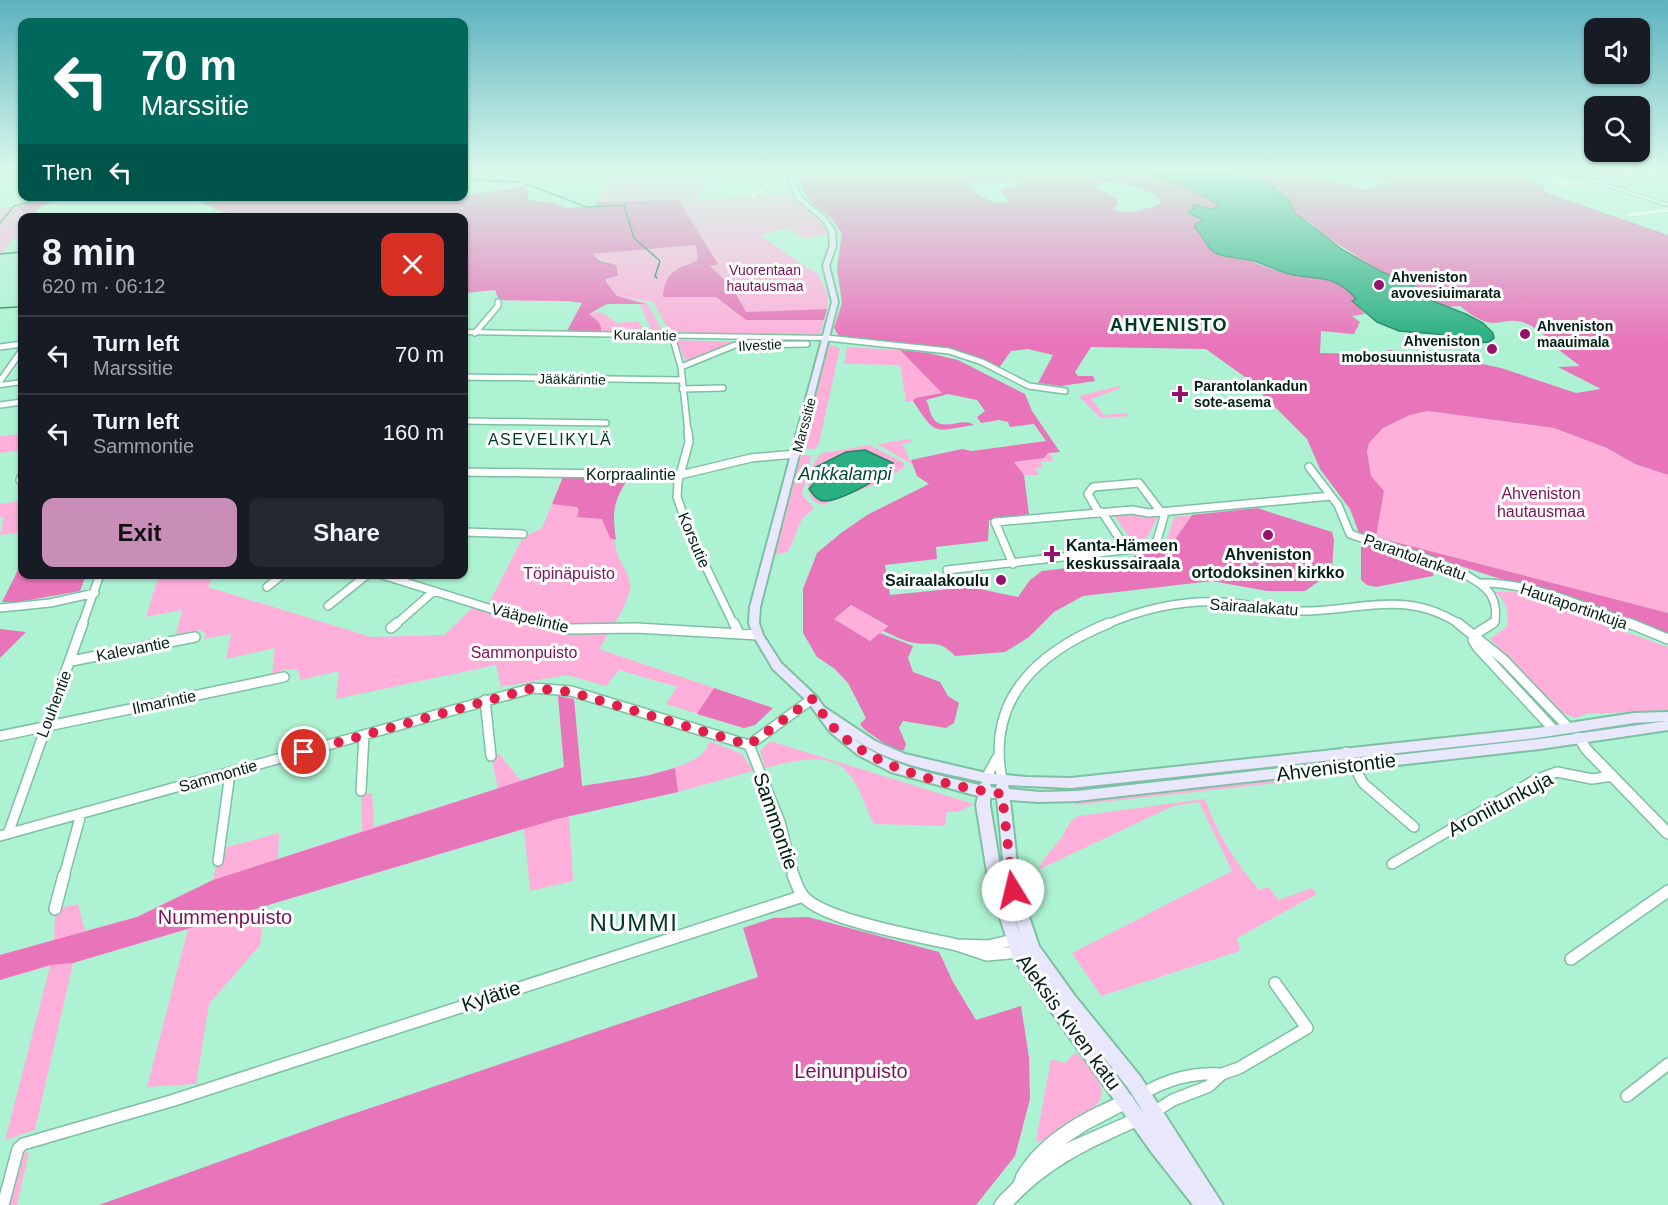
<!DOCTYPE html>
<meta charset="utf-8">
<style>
body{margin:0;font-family:Arial,sans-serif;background:#242831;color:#f1f3f6;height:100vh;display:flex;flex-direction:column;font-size:22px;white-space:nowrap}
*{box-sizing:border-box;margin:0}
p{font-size:20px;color:#9ea1a6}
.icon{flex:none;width:33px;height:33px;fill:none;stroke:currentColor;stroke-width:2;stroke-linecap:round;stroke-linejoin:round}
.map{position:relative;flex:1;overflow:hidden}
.panel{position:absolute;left:18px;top:213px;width:450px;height:366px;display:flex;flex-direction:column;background:#171b24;border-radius:12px;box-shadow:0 2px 4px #0004}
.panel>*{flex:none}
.guide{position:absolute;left:18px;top:18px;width:450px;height:183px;border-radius:12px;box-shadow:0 2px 4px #0004;background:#00695c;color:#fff;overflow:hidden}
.buttons{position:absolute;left:1584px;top:18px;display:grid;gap:12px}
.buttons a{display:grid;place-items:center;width:66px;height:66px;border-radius:12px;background:#171b24;box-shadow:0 2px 4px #0004;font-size:30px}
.pin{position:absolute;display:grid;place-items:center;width:51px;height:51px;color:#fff;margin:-26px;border:3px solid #fff;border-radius:50%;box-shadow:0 2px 6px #0007}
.me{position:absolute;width:66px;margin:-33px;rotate:351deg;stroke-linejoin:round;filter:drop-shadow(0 0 4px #0008)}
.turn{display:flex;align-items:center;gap:21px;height:126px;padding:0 24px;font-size:27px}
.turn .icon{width:78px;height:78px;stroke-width:2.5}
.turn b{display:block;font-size:42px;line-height:51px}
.then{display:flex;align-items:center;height:57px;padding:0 24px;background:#0003;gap:12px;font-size:22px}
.round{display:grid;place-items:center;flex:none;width:63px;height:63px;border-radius:12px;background:#242831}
.headline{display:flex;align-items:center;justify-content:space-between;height:102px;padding:0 24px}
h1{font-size:36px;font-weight:600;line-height:45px}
.action{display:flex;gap:12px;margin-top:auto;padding:12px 24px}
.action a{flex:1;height:69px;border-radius:12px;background:#c88eb8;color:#111;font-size:24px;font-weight:600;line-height:69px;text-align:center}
.action a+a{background:#242831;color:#f1f3f6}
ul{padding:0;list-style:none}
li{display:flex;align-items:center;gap:18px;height:78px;padding:0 24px;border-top:2px solid #363941}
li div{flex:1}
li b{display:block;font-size:22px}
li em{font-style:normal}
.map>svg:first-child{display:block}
</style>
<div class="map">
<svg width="1668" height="1205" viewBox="0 0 1668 1205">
<rect width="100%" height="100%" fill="#adf2d3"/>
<path fill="#feb0db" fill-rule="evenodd" d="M680,173L681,177L714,176L695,200L791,193C802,209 821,216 829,234L804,238L787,228L760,235L806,267L818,273L828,296L827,309L746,312L732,287L710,266L717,264L678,200L598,202L613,175Z
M17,207L26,213L36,212L32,217L22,218V228L0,255V208Z
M696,245L698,260L664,297H716L746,320H824L820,334L809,336L671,334L653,302L622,297L647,303L663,332L651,333L649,324L639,303L499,300L495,290L464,293V259L616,295L606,282L616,266L590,254Z
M596,312L603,313L617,323L638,321L645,332H546V330L568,329L567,331L588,314Z
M676,340L744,342L686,362Z
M829,345L840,348L819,443L815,449L801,448Z
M847,347L900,350L943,393L915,398L913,401L906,402L900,365L844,364Z
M1119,386L1121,388L1091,399L1104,415L1126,413L1130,416L1100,418L1079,396Z
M1428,411L1554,428L1607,448L1635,464L1668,475V613L1376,537L1384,491L1371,476L1367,452L1369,443L1383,428L1410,415Z
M22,434V450L0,453V436Z
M911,439L912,442L902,444L912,464L877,444Z
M869,445L903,462L905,467L881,482L823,505C799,501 808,464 822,453ZM844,455L891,471C875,480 842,502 824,501C817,500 813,494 810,489L821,463Z
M1048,453H1050L1053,461L1040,462L1043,467L1035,468L1039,475H1024L1014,462L1044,458Z
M801,455H810L811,458L802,495L814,508L802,519L788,552L775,555Z
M563,477L628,478C611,506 609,520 617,553C620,563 628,572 630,583C632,595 619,615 614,626H571L552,624L488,605L523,537L542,528Z
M22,501V532L0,535L4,517H0V504Z
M1126,514L1157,518L1147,538L1132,542L1114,515Z
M1192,515L1169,548L1134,556L1136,553L1148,551L1146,549L1164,547L1174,517Z
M159,574L213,575L208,587L371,637L444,635L474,606L567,633H609L599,649L773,708L755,725L744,728L666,704L677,687L619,670L606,686L566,675L501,687L496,665L336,699L339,671L300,680L298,669L283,670L272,675L275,648L226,659L231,634L204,639L206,634L200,630L176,634L182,610L146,617Z
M1513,591L1668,647V710L1586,714L1576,718L1560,712L1490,639L1507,626C1509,611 1507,602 1495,592Z
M852,605L888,627L870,641L833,619Z
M558,696L574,699L582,786C611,782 683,773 703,753C706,750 708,744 710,741L742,754L753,771L678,792L569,816L573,881L530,891L524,829L265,906L260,945L209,1004L196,1084L147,1087L188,929L73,963L35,1130L5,1140L50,966L0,980V955L54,940L55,909L78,904L85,931L137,917L213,880L220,849L279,833L278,859L362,831L361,795L372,793L374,827L498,789L491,756L499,754L522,782L564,767Z
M770,741L974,804L960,811L947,812L945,826L874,824C866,809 860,787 849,774C830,749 790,762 765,768L760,751Z
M1294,777L1296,781L1075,805L1074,801Z
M1205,799C1217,834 1235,862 1259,890L1268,887L1279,900L1312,888L1317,894L1237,938L1240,951L1101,996L1072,953L1232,871L1199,802L1173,806L1038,870C1044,857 1052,850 1061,838C1067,829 1068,822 1078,816Z
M1076,1052C1111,1092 1113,1099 1065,1127C1057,1132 1046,1142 1036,1141L1051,1059L1065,1063Z
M29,1152L17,1205H6L18,1156Z"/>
<path fill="#e875ba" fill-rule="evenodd" d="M795,172H1142C1168,179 1200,189 1220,207L1211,209L1194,205L1195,207L1190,211V215L1204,220L1199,222C1214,234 1230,251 1246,259C1256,264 1284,274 1294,275C1322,279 1336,276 1356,299L1353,301L1365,314L1352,316L1360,322L1354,334L1321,331L1320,353L1368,354L1391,350L1427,361H1468L1501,368L1576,393L1601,389L1558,367L1580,366L1559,350L1562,349C1549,340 1532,322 1517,321C1509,320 1501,323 1493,323C1480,322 1469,313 1460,306L1447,307L1430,300L1418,288L1380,271L1313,228L1315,226L1295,213L1289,200L1240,176L1220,172H1295L1367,190L1390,181L1349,172H1511L1542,185L1547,193L1668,235V475L1635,464L1607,448L1554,428L1428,411L1410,415L1383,428L1369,443L1367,452L1371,476L1384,491L1376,537L1668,613V637L1565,600L1359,533L1350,509L1320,469L1307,439L1245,377L1206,349L1091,347L1075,372L1078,376H1093L1095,381L1061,386L1038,383L1053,355L1028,349L1011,351L999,368L960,351L937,347L839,336L834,328L842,303L837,268L842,234L831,218L814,205L803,191ZM1015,179L1022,180V184L1000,190L1009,202C991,206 979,196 968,184L970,181L998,183ZM1106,182C1122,182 1154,189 1162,203C1147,209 1128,216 1113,209L1118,204L1117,199L1094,186Z
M526,186L529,200L554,203L566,208L594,206L598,202L678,200L718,264L710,266L732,287L746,312L827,309L824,320H746L716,297H663C666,270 674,271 698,260L696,245L592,254L601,261L616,265L618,276L606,279V282L617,296L645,304H607L589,314C595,320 602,321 601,332L567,331L582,303L567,301L499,300L495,290L464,293L465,276L464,218L237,217L216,210L198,199L199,196H464Z
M49,197H67L42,206L36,212L26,213L17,207L22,204Z
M900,350L928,353L958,360L1025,394L1032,411L1060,452L1048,453L1044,458L1014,462L1024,475L1029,514L989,520L988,541L936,547L937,559L885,565L890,595L970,587L1018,597L1030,580L1042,571L1099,564L1110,569L1126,567L1134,556L1169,548L1192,515L1257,508L1332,532L1334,540L1332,569L1325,577L1305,591H1267L1212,581L1083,596L1054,612L1029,637L1005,652L955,656C939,639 934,646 915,643C905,642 893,635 883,631L888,626L851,605L834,619L870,641L880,633L913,646L908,658L913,672L940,682L948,696L959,703L954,723L946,728L903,721L899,728L906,744L904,750L896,752L864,729L860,724L866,718L848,683L835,669L817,657L803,633V589L817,553L841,533L867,515L929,484L917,476L911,460L962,449L972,451L1046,441L1034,424L1010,427L1008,422L999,420L981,423L977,417L985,411L977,400L948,394L926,400C930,406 929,413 933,418C943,433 962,416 974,425C933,431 937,437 913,401L915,398L942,393Z
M563,477L628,478C613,503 612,511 616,540L610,538L602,519L577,517L579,510L577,507L552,504Z
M1361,543L1428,565L1434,570L1433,576L1376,587L1367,585L1361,580Z
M22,562V574L86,575L80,591L18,602H2Z
M0,629L26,632L0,658Z
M714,688L773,708L755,725L744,728L697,714Z
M558,696L574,699L582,786L646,776L675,768L678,792L557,819L73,963L50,965L0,980V955L137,917L213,880L564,767Z
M808,917L939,952L953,982L976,1020L1021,1006L1029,1057L1030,1099L1015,1156L976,1205H99L332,1121L758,977L743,928L773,918Z"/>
<path fill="#2aaf82" stroke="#1f8462" stroke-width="1.5" d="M1142,172H1220L1267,183L1289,200L1295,213L1343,250L1380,271L1418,288L1430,300L1466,314L1483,323L1493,333L1494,338L1489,342L1477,343L1437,334L1399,331L1377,322L1352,301L1356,299C1336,275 1321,280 1294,275C1280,273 1268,265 1254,261C1243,258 1229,258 1218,254C1205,249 1204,234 1194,227L1197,223L1204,220L1188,213L1195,207L1193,205L1211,209L1220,207C1200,189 1168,179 1142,172Z
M865,450L893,463L891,471C876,479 841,502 824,501C816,500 813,494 809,489L814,483V468L846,452Z"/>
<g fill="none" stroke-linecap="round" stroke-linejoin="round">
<path stroke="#1f8462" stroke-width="1.5" d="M15,172L6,176H22
M464,175L477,180L520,182
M467,175L485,172
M526,184L587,207L624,205L634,238L660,261L655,276L657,278
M0,223L14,206L53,196
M0,254L22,252
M0,308L17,307"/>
<g stroke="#7dc0a3" stroke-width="5">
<path id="minor-far4" d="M1623,172L1632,176
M1653,174L1668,179
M1539,175L1563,183L1593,181
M752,196L787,173
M1628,215L1668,210"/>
</g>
<g stroke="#7dc0a3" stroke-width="8">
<path id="minor-far3" d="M475,333L498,306V302
M672,336L681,367L688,432
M827,338L949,351L982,362L1029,386L1065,391
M0,347L22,344
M681,367L735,345L807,344
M464,377L681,380
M464,377V399
M0,381L22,350
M682,389L723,388
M0,405L22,402
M464,421L606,423"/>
</g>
<g stroke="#7dc0a3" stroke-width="10">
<path id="minor-far2" d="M688,431L689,442L678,482L677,497L691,536L734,625
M1309,467L1338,505L1350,534C1382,546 1474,567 1491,595C1496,604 1496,612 1495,622L1491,625
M464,472L680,475L751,458L796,454
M20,480L22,476
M1102,512L1127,550
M464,532L523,534
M1013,564L995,522L1132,510L1149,513L1331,496
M947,570L1142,548L1156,544L1164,516L1139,483L1093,487L1088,494L1099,513
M379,574L543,625
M1479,583C1531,582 1585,606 1632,625
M267,587L283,574
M328,606L368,574
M0,608L50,603L95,593
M82,625L100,574
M395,625L434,591
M1105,625C1142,609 1182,600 1222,602C1251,604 1280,612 1309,611C1366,609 1408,590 1461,625"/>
</g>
<g stroke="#7dc0a3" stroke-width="12">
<path id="minor-far1" d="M539,623L569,629L636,628L758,635
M734,623L739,634
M1458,623L1504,660L1568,727
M1629,623L1668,639
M391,628L397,623
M1474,635L1493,623
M1474,635L1473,640L1478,648L1554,730
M71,661L195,637
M485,700L491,756
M0,736L284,677
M749,745L780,822L794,876
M749,745L812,699
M1346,752L1363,783L1414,827
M986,778L997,758
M1002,780C986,698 1038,652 1109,623
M361,791L364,735
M8,834L83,623
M0,836L533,688L571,691L749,745
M218,861L230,773
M1392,864L1535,780L1557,772L1592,779L1613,776
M64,876L81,814"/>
</g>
<g stroke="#7dc0a3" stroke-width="14">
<path id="minor" d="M793,875C796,882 798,890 803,896C824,921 923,937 957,945
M55,909L64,875
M1017,939L988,946L957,945L987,955L1020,952
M1571,959L1668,891
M1142,1094C1167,1079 1193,1072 1222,1074
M1627,1096L1668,1064
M1154,1112L1173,1100L1209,1086L1222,1074L1239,1068L1307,1028L1275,983
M3,1205L18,1149L23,1144L171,1101L803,896"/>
</g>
<g stroke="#7dc0a3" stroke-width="3">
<path id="tertiary" d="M1563,172H1570L1593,180L1654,172H1668L1597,181L1668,204V206Z
M464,330L827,336L830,338L827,340L464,334Z
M22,380V384L0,387V383Z
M1578,733L1582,734L1590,746L1668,826V839L1664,837L1582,752L1573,737L1574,734Z
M1127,1094L1132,1096L1134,1101L1132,1106L1088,1129L1065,1144L1140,1111L1145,1113L1147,1118L1145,1123C1095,1145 1051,1164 1013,1205H994C998,1195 1010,1189 1015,1180C1016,1177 1016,1174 1018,1172C1041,1134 1087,1110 1127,1094Z"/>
</g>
<g stroke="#7dc0a3" stroke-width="4">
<path id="secondary" d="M785,172H790L801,197L826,218L835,231L836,245L829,266L838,302L760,607L759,623L763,635L781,663L816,696L824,707L875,741L905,754L986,773L1026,777L1071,778L1537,728L1634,713L1668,712V730L1540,749L1077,801L1040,802L1010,800L1020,890L1039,946L1075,996L1140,1076L1223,1205H1193L1152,1153L1013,958L989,884L976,805L978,796L891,772L858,755L830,732L808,702L773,669L753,635L749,623L750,607L832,302L823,266L830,245L829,231L822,220L797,199ZM1667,721L1540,739L1077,791L1040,792L1009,789L1008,785L1071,788L1537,738L1634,723ZM853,738C891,765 939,772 983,782L979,785C936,774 889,767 853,738ZM990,784H997L996,788L991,787ZM990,798H997L1006,890L1026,952L1003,884L990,805ZM1098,1050L1128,1088L1145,1115Z"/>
</g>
<use href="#minor-far4" stroke="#fff" stroke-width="4"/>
<use href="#minor-far3" stroke="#fff" stroke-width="5"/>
<use href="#minor-far2" stroke="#fff" stroke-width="7"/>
<use href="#minor-far1" stroke="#fff" stroke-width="9"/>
<use href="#minor" stroke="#fff" stroke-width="11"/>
<use href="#tertiary" fill="#fff" fill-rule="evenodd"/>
<use href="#secondary" fill="#e8e7fb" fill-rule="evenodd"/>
</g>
<linearGradient id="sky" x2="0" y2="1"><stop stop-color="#5cb2bf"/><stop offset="0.5" stop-color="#daf9eb"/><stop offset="1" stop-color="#daf9eb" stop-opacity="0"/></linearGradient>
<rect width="1668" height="341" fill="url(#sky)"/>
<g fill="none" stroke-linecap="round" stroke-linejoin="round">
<path stroke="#e11d48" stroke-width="10" stroke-dasharray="0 18" d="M304,752L533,688L571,692L749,745L812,699C820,709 826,720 835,729C874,769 948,786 1002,794L1013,890"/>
</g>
<g fill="#95136c" stroke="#fff" stroke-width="2">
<circle cx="1379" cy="285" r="6"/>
<circle cx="1525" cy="334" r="6"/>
<circle cx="1492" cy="349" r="6"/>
<path d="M1177 385h6v6h6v6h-6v6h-6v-6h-6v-6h6z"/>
<circle cx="1268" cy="535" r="6"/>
<path d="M1049 545h6v6h6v6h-6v6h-6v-6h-6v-6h6z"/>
<circle cx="1001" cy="580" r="6"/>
</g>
<g text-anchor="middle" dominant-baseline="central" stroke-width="6" stroke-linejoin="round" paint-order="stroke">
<g font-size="14" fill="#7b1259" stroke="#fff">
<text x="765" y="270">Vuorentaan<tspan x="765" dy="16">hautausmaa</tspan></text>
</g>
<g font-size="14" font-weight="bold" fill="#042016" stroke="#fff" text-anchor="start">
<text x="1391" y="277">Ahveniston<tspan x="1391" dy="16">avovesiuimarata</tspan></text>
<text x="1537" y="326">Ahveniston<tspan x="1537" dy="16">maauimala</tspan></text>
<text x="1480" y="341" text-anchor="end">Ahveniston<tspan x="1480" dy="16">mobosuunnistusrata</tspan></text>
<text x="1194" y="386">Parantolankadun<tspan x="1194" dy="16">sote-asema</tspan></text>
</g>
<g font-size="14" fill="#042016" stroke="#fff">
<text transform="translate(645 335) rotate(1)">Kuralantie</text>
<text transform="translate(760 345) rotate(-3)">Ilvestie</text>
<text transform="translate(572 379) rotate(1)">Jääkärintie</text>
<text transform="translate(804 425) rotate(-75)">Marssitie</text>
</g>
<g font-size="16" letter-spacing="1.5" fill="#003826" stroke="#fff">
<text x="550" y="439">ASEVELIKYLÄ</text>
</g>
<g font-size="16" fill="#042016" stroke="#fff">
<text x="631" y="474">Korpraalintie</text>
<text transform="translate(694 540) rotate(67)">Korsutie</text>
<text transform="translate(1415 557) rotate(20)">Parantolankatu</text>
<text transform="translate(1574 606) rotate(19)">Hautaportinkuja</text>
<text transform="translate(1254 607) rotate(4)">Sairaalakatu</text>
<text transform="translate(530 618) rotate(14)">Vääpelintie</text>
<text transform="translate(133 649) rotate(-11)">Kalevantie</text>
<text transform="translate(164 702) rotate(-12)">Ilmarintie</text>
<text transform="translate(54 704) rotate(-69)">Louhentie</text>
<text transform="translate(218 776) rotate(-16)">Sammontie</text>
</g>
<g font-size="16" fill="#7b1259" stroke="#fff">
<text x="1541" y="493">Ahveniston<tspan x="1541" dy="18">hautausmaa</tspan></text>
<text x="569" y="573">Töpinäpuisto</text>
<text x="524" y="652">Sammonpuisto</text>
</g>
<g font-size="16" font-weight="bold" fill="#042016" stroke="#fff" text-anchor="start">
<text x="1066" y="545">Kanta-Hämeen<tspan x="1066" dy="18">keskussairaala</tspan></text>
<text x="1268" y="554" text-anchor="middle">Ahveniston<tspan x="1268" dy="18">ortodoksinen kirkko</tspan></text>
<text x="989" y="580" text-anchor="end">Sairaalakoulu</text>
</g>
<g font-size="18" font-weight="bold" letter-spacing="1.5" fill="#003826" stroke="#fff">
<text x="1169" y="325">AHVENISTO</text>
</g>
<g font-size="18" font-style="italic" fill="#004a33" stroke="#fff">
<text x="845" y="474">Ankkalampi</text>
</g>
<g font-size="20" fill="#042016" stroke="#fff">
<text transform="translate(1336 767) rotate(-7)">Ahvenistontie</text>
<text transform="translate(1500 804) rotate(-28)">Aroniitunkuja</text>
<text transform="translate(776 821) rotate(71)">Sammontie</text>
<text transform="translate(491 996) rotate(-18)">Kylätie</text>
<text transform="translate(1069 1022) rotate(54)">Aleksis Kiven katu</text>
</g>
<g font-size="20" fill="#7b1259" stroke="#fff">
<text x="225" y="917">Nummenpuisto</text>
<text x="851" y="1071">Leinunpuisto</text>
</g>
<g font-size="24" letter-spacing="1.5" fill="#003826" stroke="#fff">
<text x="634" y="922">NUMMI</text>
</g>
</g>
</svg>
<div class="buttons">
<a><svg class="icon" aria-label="sound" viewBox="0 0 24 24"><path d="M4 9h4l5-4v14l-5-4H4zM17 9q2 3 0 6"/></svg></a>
<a><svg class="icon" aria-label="search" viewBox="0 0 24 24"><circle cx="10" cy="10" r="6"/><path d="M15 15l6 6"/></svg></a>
</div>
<div class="pin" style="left:304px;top:752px;background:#d93025"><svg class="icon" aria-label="arrive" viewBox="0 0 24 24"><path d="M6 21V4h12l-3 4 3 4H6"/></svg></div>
<svg class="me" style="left:1013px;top:890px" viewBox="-20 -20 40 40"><circle r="19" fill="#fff"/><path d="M0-13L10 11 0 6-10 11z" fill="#e11d48"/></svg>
<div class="guide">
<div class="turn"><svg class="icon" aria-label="left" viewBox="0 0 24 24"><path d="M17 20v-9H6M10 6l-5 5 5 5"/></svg><div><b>70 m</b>Marssitie</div></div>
<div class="then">Then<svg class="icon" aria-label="left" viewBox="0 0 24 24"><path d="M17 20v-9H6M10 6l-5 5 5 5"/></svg></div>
</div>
<section class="panel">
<div class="headline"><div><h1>8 min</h1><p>620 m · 06:12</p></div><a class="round" style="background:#d93025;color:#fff"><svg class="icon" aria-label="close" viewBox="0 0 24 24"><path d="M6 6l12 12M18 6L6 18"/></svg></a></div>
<ul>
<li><svg class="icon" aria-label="left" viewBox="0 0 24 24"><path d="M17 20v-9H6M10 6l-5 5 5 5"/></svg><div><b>Turn left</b><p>Marssitie</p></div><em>70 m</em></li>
<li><svg class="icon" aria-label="left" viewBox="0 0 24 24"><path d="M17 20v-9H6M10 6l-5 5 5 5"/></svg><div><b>Turn left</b><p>Sammontie</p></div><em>160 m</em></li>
</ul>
<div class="action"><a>Exit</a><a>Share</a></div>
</section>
</div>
